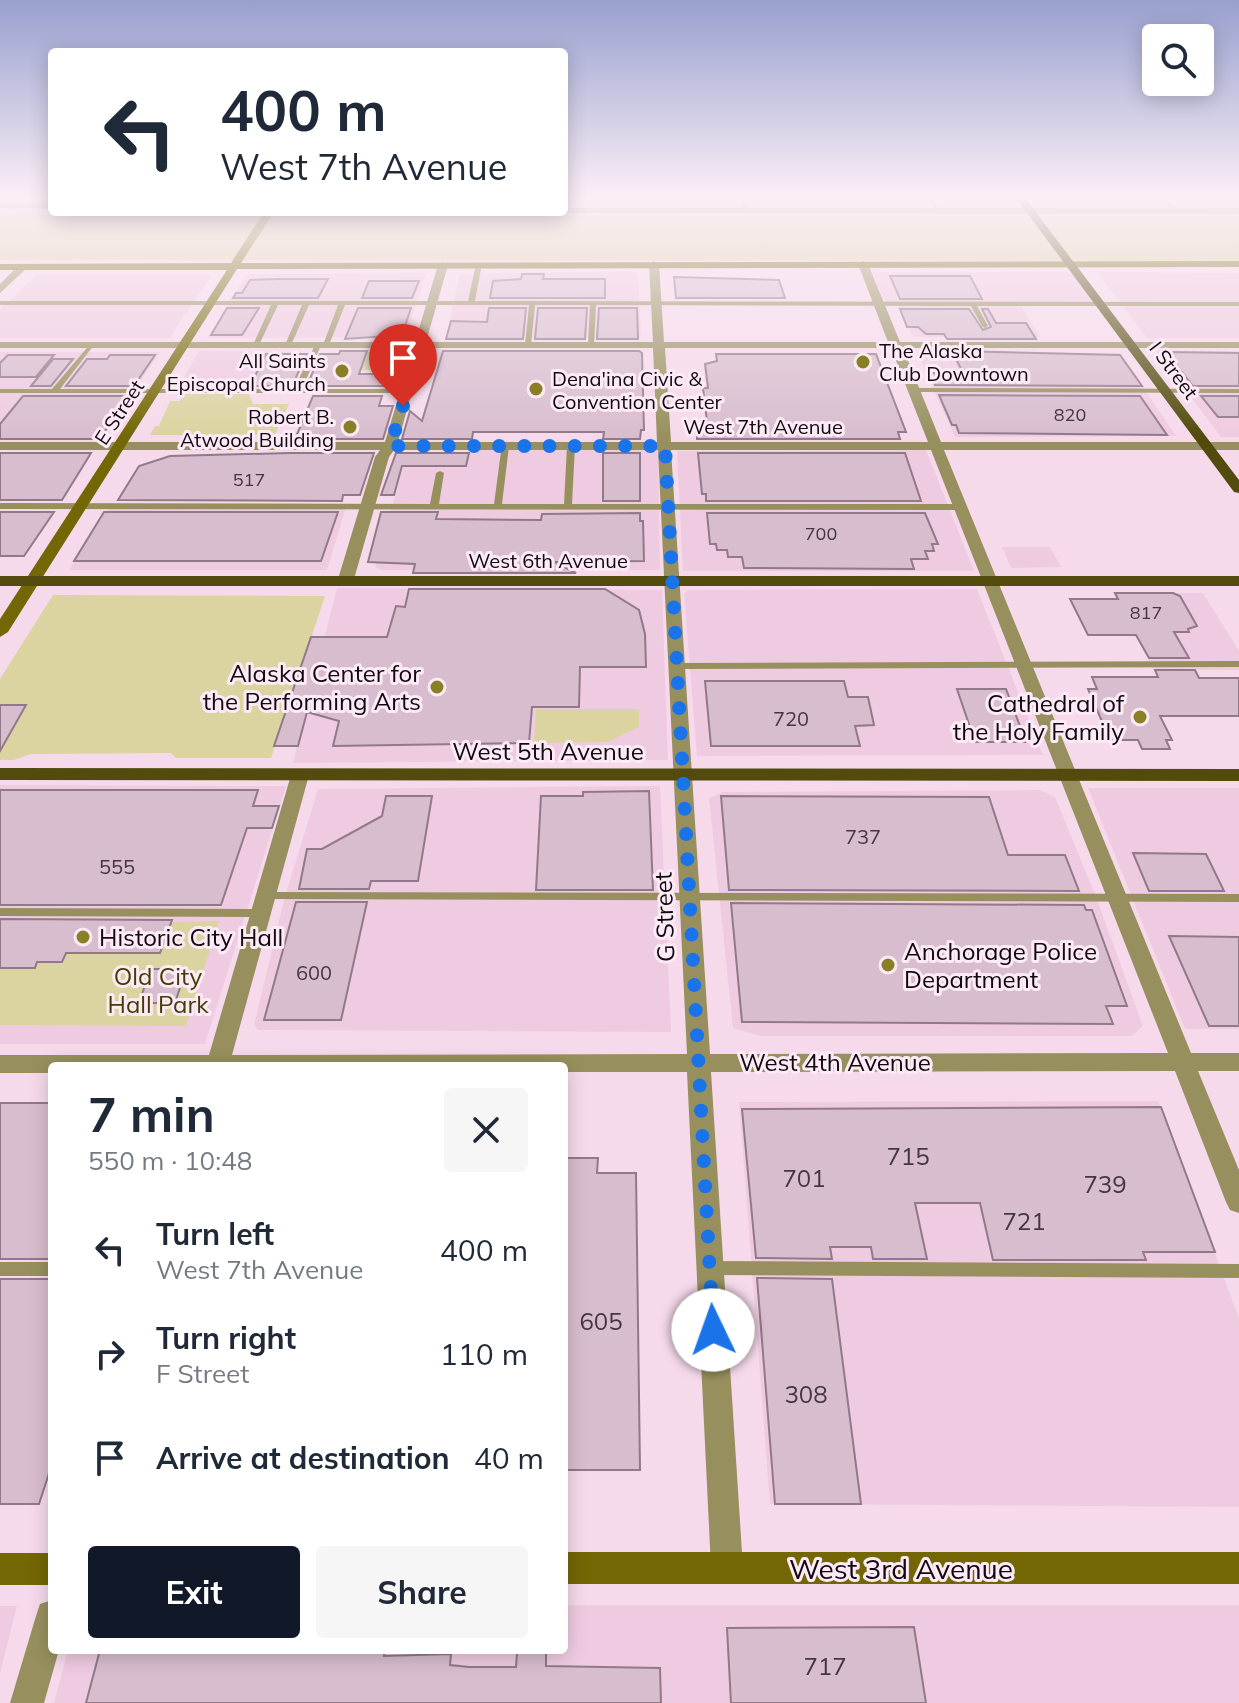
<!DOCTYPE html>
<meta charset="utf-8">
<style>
body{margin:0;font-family:Mulish,sans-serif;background:#f6f6f7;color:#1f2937;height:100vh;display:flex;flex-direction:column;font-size:30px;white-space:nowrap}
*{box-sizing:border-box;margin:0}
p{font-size:26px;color:#747a83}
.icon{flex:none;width:44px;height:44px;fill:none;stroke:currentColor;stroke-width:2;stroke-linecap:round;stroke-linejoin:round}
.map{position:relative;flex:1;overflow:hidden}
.panel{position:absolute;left:48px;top:1062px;width:520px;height:592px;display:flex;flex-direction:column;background:#fff;border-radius:8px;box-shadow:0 4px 20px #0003}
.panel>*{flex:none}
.banner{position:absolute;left:48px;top:48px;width:520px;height:168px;border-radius:8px;box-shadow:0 4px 20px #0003;background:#fff;color:#1f2937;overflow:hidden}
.controls{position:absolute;left:1142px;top:24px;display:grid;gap:16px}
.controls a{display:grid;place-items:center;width:72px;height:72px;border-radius:8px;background:#fff;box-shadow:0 4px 20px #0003;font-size:40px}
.pin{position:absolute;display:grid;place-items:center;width:68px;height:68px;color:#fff;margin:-82px -34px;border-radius:50% 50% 50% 0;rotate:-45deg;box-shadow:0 0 8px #0007}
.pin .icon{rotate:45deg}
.me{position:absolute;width:88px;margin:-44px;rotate:357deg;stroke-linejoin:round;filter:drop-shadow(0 0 6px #0008)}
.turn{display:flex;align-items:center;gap:28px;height:168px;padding:0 40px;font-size:36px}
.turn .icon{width:104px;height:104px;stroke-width:2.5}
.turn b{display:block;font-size:56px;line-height:68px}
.round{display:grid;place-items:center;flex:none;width:84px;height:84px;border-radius:8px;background:#f6f6f7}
.summary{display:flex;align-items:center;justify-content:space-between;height:136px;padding:0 40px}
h1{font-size:48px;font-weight:700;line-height:60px}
.cta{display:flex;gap:16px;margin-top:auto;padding:16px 40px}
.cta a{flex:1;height:92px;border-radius:8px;background:#111827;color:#fff;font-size:32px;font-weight:700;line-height:92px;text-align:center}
.cta a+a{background:#f6f6f7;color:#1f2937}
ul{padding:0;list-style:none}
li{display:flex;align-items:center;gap:24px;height:104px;padding:0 40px}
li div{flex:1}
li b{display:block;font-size:30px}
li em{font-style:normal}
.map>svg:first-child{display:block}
</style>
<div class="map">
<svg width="1239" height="1703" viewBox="0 0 1239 1703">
<rect width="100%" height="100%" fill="#f6daeb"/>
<path fill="#efcbe1" d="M629,271L638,274L641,336L638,338H446L460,274Z
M872,272H1071L1096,305H1021L1040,337H913L897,305L886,304Z
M1097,272L1239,273V338H1147Z
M37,274H206L211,276L169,338H0V310Z
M251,274L421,273L426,274L405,337L208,338L246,275Z
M199,351L301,352L280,391H176Z
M1156,351H1239V437H1221Z
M0,352H160L104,436H0Z
M917,352L1120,353L1176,436L955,437Z
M478,449H658L660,570H380L375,567L406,458L414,454L477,452Z
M926,450L974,571H683L677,451Z
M109,507H346L327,570H69Z
M1002,547H1050L1061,567L1011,568Z
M337,588L662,590L668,760L293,763Z
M977,589L1043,755L697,756L684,594L688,590Z
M1113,593H1203L1239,651V670H1154Z
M0,785L286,786L205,1044H0Z
M660,786L671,1032L258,1030L254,1025L284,900L318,789Z
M1088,788H1239V1029H1185Z
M1040,790L1055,797L1095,894L1143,1026L1132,1036H760L733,1028L709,798L723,792Z
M1158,1101L1239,1318V1507L770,1504L739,1102Z
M564,1605H1239V1703H54L68,1650H564Z
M0,1606H17L0,1674Z"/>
<path fill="#dbd4a1" d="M0,212L109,216H1239V261L0,260Z
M359,352H401L395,370H361L367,356L357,355Z
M184,394H249L253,404H289L275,435H150L155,426H159L170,401H180Z
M53,595L325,596L271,758H176L171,753L31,754L14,760H0V679Z
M536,709H639V727L608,742L534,743Z
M219,921L186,1026L0,1025V968H35L37,962H61L66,953H160L172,922Z"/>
<path fill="#d8bdce" stroke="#927989" stroke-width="2" d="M522,274H544L543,279H605V298H490L493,281L521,279Z
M890,276H970L982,299H900Z
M674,277L779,280L785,298H676Z
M281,279H328L318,298H233L236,293H242L250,280Z
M369,281H419L412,298H362Z
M227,308H259L242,335H211Z
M358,308H411L402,335L345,339Z
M489,308H526L523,339H446L451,321L487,322Z
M538,308H587L585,339H535Z
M599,308H637L638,339H597Z
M900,309H969L983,330L991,327L982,309H988L996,323H1026L1036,339H947L944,334H926L918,327H907Z
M340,351H367L359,374H390L386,386H307L320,354H339Z
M443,351H639L642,353L644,430H641L640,439H603L604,432H473L472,439H402L410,411L422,421Z
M952,351L1120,355L1142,386L935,385L930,373H963Z
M1166,352L1239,353V386H1193Z
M266,354H307L292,386H250Z
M716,354H876L906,432H898L900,439H697V435L708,430L703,388H708L705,364L717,361Z
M8,355H54L36,377H0V363Z
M110,355H155L134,386H66L87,359H107Z
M53,359H73L51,386H31Z
M939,395L1140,396L1167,435L959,433L956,425H952Z
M23,396H127L100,439H0V424Z
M313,396H382L379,406H393L383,439H295Z
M1201,396H1239V417H1218Z
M0,453H91L62,500H0Z
M289,453H374L360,495H343L342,501L118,500L139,466L170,456Z
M396,453H469L466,466H402L394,495H381Z
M603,453H640V501H603Z
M698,453H905L921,501H706V494H702Z
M0,512H54L24,556H0Z
M104,512H338L321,561H74Z
M381,512H438L436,519L541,520L542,514L640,513V521H643L644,561L555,562L576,573H413L415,564L368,562Z
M707,513H925L938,544H932L934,551H925L928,559H911L914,569L744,568L742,557H728L727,550H717L716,544H710Z
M409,589H605L639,610L645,634L646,667H580L579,707H532L529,743L333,746L339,721L307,712L298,746H274L311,637H387L396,606L405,607Z
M1115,593H1173L1180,596L1197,626L1188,629L1189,632H1174L1189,658H1149L1136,635H1088L1070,599H1118Z
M1155,670H1195L1199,678H1239V716H1160L1172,740H1166L1170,749H1142L1138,740H1110L1088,689H1097L1092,677H1158Z
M705,681H844L848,697H868L874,725L855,726L860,746H711Z
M957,689H1006L1026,742H975Z
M0,705H26L0,751Z
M0,790H258L253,806H279L272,828H247L221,905H0Z
M649,791L653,890H536L541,796H583V792Z
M386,796H432L418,881H371L369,889H299L307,849H322L382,816Z
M721,796L989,797L1008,855H1065L1079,891L729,890Z
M1133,853L1206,854L1224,891H1149Z
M296,902H367L341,1020H264Z
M731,903L1084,905L1086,910H1092L1127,1006H1106L1113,1024L742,1022Z
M0,919L172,920L160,953H66L62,962H37L35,968H0Z
M1169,936L1239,937V1026H1209Z
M151,969H186L175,1003H147V994H142Z
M0,1103H52V1259H0Z
M1161,1107L1215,1252H1143L1146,1260H993L980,1203H915L927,1259H873L871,1247H830L832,1259L756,1258L742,1109Z
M564,1158H598L597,1173H636L640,1470H564Z
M757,1278L832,1279L861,1504H775Z
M0,1279H52V1464L39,1504H0Z
M914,1627L926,1703H731L727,1628Z
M100,1650H385L384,1656L451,1654L450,1665L469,1667H516L517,1653H546V1666L660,1668L661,1703H86Z"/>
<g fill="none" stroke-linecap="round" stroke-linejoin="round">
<path fill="#97905e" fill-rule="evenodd" d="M741,198H746L748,212L743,211Z
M928,198H932L939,212H935Z
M1160,198H1165L1178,210V212H1174Z
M478,267L481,269L475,301L1239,302V306H977L988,326L985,328L982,326L971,306L596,305L594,345L591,347L588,345L590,305H535L531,345L528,347L525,345L529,305H345L329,345L326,347L323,345L338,305H309L291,345L288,347L285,345L302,305H278L259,345L256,347L253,345L271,305H0V301H468L475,269Z
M318,343L321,345L302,389H407L411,391L407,393H0V389H52L91,343L94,345L60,389H294L315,345Z
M911,388L1239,389V393L914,392L910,390Z
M502,444L509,446L502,504H564L567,446L571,444L575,446L572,504H960L964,507L960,510L0,509V503L430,504L436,473L440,471L444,473L439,504H494Z
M1239,661V667L677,669L672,666L677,663Z
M265,892L1239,894V902L261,899L259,896Z
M0,908L260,909L266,913L260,917L0,916Z
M709,1261L1239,1264V1278L709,1275L703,1273L701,1268L703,1263Z
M0,1262H52V1276H0Z"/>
<path fill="#97905e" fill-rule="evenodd" d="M0,202L52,203V209L0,208Z
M564,208H1239V214L561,213Z
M654,261L659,264L664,342H888L858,264L863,261L868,264L900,342H1239V348H903L941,442H1239V450H944L1191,1053H1239V1071H1198L1239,1170V1213L1230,1210L1226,1202L1175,1071L711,1072L743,1568L738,1579L727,1584L716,1579L711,1568L687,1072H564V1066H52V1073H0V1055H209L291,775L300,769L309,775L232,1055L687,1054L658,450H394L389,457L354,579L346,584L338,579L375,457L380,450H0V442H385L413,348H0V342H415L438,265L443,262L448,265L426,342H653L649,264ZM424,348H653L657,442H398ZM665,348H891L928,442H671ZM671,450H931L1168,1053L710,1054Z
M19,265L28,267L0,293V284Z
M52,1600V1650H59L44,1703H10L36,1616L40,1604Z"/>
<path fill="#736705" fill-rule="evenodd" d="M264,212H274L241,263L1239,261V267L237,269L8,632L0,637V619L227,270H0V264L231,263Z
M564,1552H1239V1584H564Z
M0,1553H52V1585H0Z"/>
<path fill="#534b0d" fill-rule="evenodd" d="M1016,198H1025L1239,480V493L1234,492Z
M0,576H1239V586H0Z
M0,768L1239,769V781L0,780Z"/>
</g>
<linearGradient id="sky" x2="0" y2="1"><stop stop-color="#98a0cf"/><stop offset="0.45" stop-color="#fbeef6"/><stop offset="1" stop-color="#fbeef6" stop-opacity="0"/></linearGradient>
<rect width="1239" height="436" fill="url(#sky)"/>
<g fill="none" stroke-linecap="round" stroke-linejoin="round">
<path stroke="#1a73e8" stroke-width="14" stroke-dasharray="0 25.2" d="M403,406L390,446H665L713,1330"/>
</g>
<g fill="#8b7f25" stroke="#fcebf6" stroke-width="3">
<circle cx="863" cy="362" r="8"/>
<circle cx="342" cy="371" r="8"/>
<circle cx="536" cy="389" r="8"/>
<circle cx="350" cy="427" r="8"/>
<circle cx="437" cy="687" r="8"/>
<circle cx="1140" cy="717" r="8"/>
<circle cx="83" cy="937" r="8"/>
<circle cx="888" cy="965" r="8"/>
</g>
<g text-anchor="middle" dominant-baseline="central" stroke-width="6" stroke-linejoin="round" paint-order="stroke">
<g font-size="18" fill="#44363f">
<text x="1070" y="414">820</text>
<text x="249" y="479">517</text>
<text x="821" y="533">700</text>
<text x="1146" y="612">817</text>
</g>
<g font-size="20" fill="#12090f" stroke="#fcebf6" text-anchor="start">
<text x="879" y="350">The Alaska<tspan x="879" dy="23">Club Downtown</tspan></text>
<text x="326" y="360" text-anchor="end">All Saints<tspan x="326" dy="23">Episcopal Church</tspan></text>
<text x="552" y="378">Dena'ina Civic &amp;<tspan x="552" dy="23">Convention Center</tspan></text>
<text x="334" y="416" text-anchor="end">Robert B.<tspan x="334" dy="23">Atwood Building</tspan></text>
</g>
<g font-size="20" fill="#12090f" stroke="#fcebf6">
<text transform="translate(1174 370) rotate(53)">I Street</text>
<text transform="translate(119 412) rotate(-57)">E Street</text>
<text x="763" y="426">West 7th Avenue</text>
<text x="548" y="560">West 6th Avenue</text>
</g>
<g font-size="20" fill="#44363f">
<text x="791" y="718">720</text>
<text x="863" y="836">737</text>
<text x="117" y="866">555</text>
<text x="314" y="972">600</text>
</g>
<g font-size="24" fill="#12090f" stroke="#fcebf6" text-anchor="end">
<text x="421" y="673">Alaska Center for<tspan x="421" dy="28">the Performing Arts</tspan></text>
<text x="1124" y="703">Cathedral of<tspan x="1124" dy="28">the Holy Family</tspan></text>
<text x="99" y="937" text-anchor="start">Historic City Hall</text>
<text x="904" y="951" text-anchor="start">Anchorage Police<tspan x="904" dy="28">Department</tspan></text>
</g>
<g font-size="24" fill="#12090f" stroke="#fcebf6">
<text x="548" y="751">West 5th Avenue</text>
<text transform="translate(664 917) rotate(-92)">G Street</text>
<text x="835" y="1062">West 4th Avenue</text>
</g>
<g font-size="24" fill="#443c00" stroke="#fcebf6">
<text x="158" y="976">Old City<tspan x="158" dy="28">Hall Park</tspan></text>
</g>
<g font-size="24" fill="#44363f">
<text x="908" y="1156">715</text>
<text x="804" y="1178">701</text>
<text x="1105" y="1184">739</text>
<text x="1024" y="1221">721</text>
<text x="601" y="1321">605</text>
<text x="806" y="1394">308</text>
<text x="825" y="1666">717</text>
</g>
<g font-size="28" fill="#12090f" stroke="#fcebf6">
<text x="901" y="1568">West 3rd Avenue</text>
</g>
</g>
</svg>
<div class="controls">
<a><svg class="icon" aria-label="search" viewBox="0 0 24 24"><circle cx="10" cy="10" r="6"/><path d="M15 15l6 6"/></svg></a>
</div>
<div class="pin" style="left:403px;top:406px;background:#d93025"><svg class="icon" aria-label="arrive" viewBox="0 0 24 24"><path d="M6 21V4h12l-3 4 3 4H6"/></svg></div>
<svg class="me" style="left:713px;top:1330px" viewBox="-20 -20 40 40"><circle r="19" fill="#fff"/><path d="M0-13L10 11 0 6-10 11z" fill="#1a73e8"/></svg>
<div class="banner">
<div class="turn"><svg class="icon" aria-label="left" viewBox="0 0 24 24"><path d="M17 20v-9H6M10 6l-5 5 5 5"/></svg><div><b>400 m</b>West 7th Avenue</div></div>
</div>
<section class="panel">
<div class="summary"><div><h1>7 min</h1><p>550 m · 10:48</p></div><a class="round"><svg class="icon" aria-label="close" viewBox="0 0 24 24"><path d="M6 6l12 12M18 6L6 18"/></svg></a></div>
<ul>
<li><svg class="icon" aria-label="left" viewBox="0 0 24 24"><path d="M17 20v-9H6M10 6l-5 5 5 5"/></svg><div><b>Turn left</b><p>West 7th Avenue</p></div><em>400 m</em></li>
<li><svg class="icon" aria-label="right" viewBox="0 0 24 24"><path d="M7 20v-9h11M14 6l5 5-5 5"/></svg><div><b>Turn right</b><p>F Street</p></div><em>110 m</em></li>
<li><svg class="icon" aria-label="arrive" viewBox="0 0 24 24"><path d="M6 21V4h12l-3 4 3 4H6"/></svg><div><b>Arrive at destination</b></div><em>40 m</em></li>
</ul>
<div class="cta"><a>Exit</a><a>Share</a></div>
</section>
</div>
